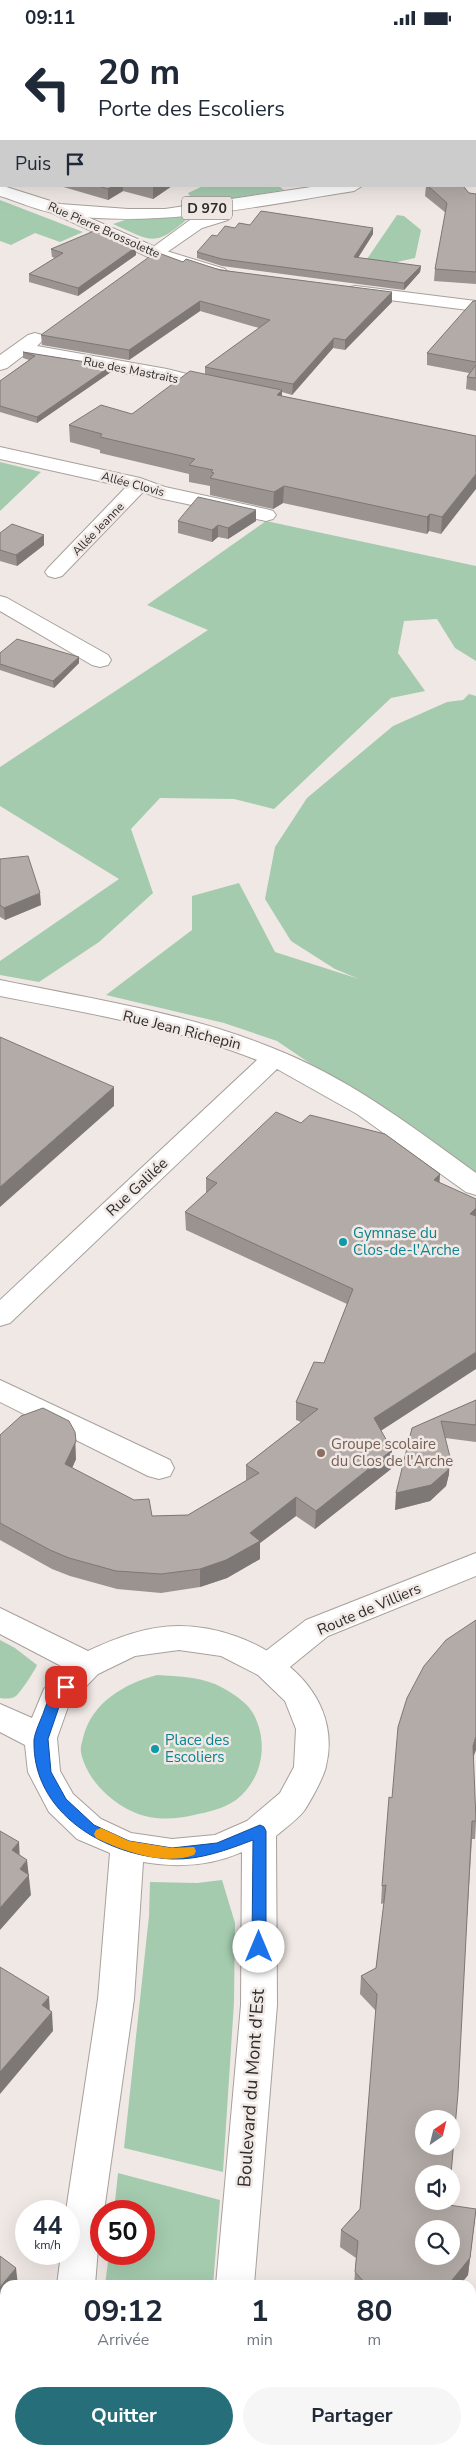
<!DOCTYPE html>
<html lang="fr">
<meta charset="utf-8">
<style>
body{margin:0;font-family:"Nunito Sans",sans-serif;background:#f6f6f7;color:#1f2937;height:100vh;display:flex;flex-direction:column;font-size:19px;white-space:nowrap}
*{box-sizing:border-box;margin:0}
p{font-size:16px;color:#747a83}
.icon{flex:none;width:28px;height:28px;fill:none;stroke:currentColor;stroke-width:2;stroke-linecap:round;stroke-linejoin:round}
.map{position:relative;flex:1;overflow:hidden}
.drawer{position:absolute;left:0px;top:2245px;width:476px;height:175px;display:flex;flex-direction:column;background:#fff;border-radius:15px 15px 0 0;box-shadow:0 5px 20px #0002}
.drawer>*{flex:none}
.banner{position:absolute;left:0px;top:0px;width:476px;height:152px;box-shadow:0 5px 20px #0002;background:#fff;color:#1f2937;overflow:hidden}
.needle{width:32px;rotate:35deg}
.tools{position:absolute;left:415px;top:2075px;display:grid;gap:10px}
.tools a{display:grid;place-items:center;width:45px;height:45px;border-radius:50%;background:#fff;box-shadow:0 5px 20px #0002;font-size:25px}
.speed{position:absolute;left:15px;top:2165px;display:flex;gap:10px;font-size:25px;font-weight:700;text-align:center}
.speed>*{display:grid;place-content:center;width:65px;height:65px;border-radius:50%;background:#fff;box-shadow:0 5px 20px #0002;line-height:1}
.speed small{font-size:12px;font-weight:400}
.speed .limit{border:8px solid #d22;background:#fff;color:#111}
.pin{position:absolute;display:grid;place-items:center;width:42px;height:42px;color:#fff;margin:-21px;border-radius:10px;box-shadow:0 2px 8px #0006}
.me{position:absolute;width:55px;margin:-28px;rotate:0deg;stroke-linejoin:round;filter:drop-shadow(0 0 4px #0008)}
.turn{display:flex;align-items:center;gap:18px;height:105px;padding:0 15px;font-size:22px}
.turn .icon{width:65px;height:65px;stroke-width:2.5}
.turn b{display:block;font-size:35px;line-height:42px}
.then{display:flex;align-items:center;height:48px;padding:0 15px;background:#0003;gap:10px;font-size:19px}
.eta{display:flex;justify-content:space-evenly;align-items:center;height:85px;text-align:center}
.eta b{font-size:30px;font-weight:700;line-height:35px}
.action{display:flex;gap:10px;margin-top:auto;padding:10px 15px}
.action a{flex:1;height:58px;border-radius:30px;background:#276e7b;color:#fff;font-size:20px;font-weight:700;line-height:58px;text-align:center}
.action a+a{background:#f6f6f7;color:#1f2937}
.status{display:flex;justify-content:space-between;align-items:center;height:35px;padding:0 25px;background:#fff;direction:ltr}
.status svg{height:14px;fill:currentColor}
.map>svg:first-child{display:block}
</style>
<div class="status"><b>09:11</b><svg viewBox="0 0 49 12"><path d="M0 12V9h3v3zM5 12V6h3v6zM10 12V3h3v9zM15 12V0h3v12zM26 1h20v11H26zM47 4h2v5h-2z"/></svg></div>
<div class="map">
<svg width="476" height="2420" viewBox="0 0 476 2420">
<rect width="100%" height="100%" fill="#f0e8e4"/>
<path fill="#a4cbae" d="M199,151H279L284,155L195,169L188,158L201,152Z
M0,165L83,197L60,207L35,198L11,210L0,206Z
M192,180C155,212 155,208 113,189L125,185Z
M397,180L404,181L421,195L415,223L397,227L367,224Z
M0,427L41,437L0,476Z
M266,486L476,531V626L455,613L437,584L404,586L398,618L425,656L391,663L274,774L234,764L160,763L131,794L153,858L99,907L39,947L0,940V926L119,844L0,771V732L208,595L147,570Z
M469,659L476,661V1141L277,1006L224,988L106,960L192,895V861L239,848L275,917L359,944L335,934L291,906L265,864L275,812L307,763L393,691L447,667L463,665Z
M0,1605L15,1613L37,1630C36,1634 20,1658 16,1661C12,1664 5,1664 0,1663Z
M157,1640C178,1641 204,1642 223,1653C234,1659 249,1669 254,1680C269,1709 262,1745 236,1765C223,1774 208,1777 194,1780C178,1784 161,1785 145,1781C117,1774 86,1746 81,1717C80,1713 82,1707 83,1703C92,1667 124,1649 157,1640Z
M222,1845L235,1888L234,1967L223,2137L124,2113L149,1881L150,1847L197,1848Z
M118,2138L220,2165L213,2250H105L109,2219H144V2176H114Z
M86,2415H200V2420H85Z"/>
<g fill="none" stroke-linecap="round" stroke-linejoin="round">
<g stroke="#a7a09c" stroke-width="2">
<path id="minor" d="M58,169L160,214L225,234L228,238L225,242L219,243L148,222L52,178L49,174L52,170Z
M356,251L476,266V276L350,260L347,256L350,252Z
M35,298L42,300L44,304L37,311L167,334L223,348L225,352L223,356L216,358L167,346L24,320L7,333L0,335V320L28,300Z
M0,412L140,443L165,452L266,474L273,476L276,480L273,484L266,486L159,463L143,457L62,541L55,543L48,541L45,537L48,533L126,452L0,424Z
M0,561L7,563L108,620L111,625L108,630L100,632L92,630L0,576Z
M0,945C96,965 196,979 287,1019C355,1048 416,1094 476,1138V1160L466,1157L357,1079L277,1034L10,1288L0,1291V1265L257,1025C174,992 87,978 0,961Z
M0,1345L170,1425L174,1433L170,1441L159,1444L148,1441L0,1367Z
M476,1518V1541L328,1601L280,1640L269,1643L258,1640L253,1631L258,1622L306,1585Z"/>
</g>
<g stroke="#a7a09c" stroke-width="2">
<path id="major" d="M475,59H476V69H475Z
M475,127H476L475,138Z
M0,150L60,169L128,174H165L318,151H362L354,156C257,171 157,194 58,179C39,176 19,167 0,161Z
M222,176L228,177L231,181L228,185L202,193L160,222H148L145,218L190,185Z
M0,1573L88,1616C116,1603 146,1591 179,1591C252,1591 346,1648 326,1731C324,1742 310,1767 304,1776C297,1785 285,1793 276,1801L277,1970L254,2250H216L241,1970L242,1817C210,1831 177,1833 143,1827L134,1964L104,2176H101L95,2250H57L61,2219H69V2176H66L98,1964L110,1818L77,1804L49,1777L28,1737L25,1710L0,1697V1669L32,1683L44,1654L65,1633L0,1599ZM179,1615L221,1621L258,1640L285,1666L296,1694L294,1732L280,1758L247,1786L215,1800L172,1804L131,1798L101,1784L73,1759L60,1736L57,1703L69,1669L98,1639L135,1621Z
M35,2415H75L74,2420H34Z
M203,2415H243V2420H203Z"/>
</g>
<use href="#minor" fill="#fff" fill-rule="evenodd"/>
<use href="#major" fill="#fff" fill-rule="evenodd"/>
</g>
<path fill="#9a9390" d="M244,0H476V30L475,29V1H259Z
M1,93V135L0,134V94Z
M60,151H172L153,164L123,156L108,165Z
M426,151H463L469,158L476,159V249L434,246L435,234L446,178L425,161Z
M250,190L373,199L358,223L421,231L420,237L404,255L222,231L197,223V217L217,201L235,193Z
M136,212V220L78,261L29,247V239L55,223L52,222L51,214Z
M183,227L392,267L345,315L333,313L292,360L282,357V361L476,401L441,499L429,496L427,499L283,468L273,474L210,460V451L189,447V439L100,418V415L70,407L69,390L132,379L205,339V332L259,293L200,276L129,325L42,310L41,300Z
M476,266V356L466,354L467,342L469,338L427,330V318Z
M23,317L111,331V337L37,388L0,377V346L29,325L23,323Z
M178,486H256L228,504L218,502L212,507L178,498Z
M0,498L44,500V510L17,531L0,526Z
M0,618L79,622V628L54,653L0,635Z
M0,824L41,870L5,885L0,882Z
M301,1088L385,1099L381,1396L392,1415L391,1434L315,1494L296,1481L260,1508V1524L227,1543L200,1552L161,1558L117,1554L70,1541L52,1534L0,1505V1400L76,1424L72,1433L152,1481L188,1480L246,1446V1430L301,1387L296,1385V1367L324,1328L347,1269L186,1195L185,1177L206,1158V1143Z
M476,1365V1407L445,1403L449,1439L446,1451L430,1466L395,1475L412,1393Z
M473,1723L476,1788L475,1804H472L449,2170L474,2191L468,2240L460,2250H354L356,2223L340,2212L341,2195L360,2174L376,1976L360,1959L361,1941L376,1933L384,1868L381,1869L382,1851L392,1763Z"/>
<path fill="#7d7875" d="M0,81H1V92H0Z
M112,151H123V156L108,165V154Z
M154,151H172L153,164V152Z
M373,193V199L354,229V222Z
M136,212V220L78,261V253Z
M421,231L420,237L404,255V248Z
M392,257V267L345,315V305Z
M200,266V276L129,325V315Z
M334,303L333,313L292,360L293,349Z
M111,331V337L37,388V382Z
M282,355V371L277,360Z
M476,439V454L441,499L442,482Z
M284,451L283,468L273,474L274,457Z
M256,475V486L228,504V493Z
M430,479L429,496L427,499V482Z
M218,490V502L212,507V495Z
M44,500V510L17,531L16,520Z
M79,622V628L54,653L53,646Z
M40,858L41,870L5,885L4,873Z
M114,1052V1071L0,1172V1152Z
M440,1139L439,1157L434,1145Z
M476,1173V1189L470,1179Z
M476,1317V1334L373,1401L374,1383Z
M75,1397L76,1424L66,1447L65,1429Z
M392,1415L391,1434L315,1494L316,1476Z
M450,1422L449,1439L446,1451L430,1466L395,1475L396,1458Z
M296,1462V1481L260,1508V1524L227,1543L200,1552V1534L250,1498Z
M476,1701V1715L471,1729L473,1711Z
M19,1807L20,1827L12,1815Z
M27,1825L31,1860L0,1895V1873L20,1834Z
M49,1962L50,1978L52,1977L53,1996L0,2059V2037L42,1970Z
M476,2174L468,2240L460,2250H448Z
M16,2233L18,2250H5V2268L0,2274V2252Z"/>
<path fill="#b3aba7" stroke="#7d7875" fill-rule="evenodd" d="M0,0H239V1H1V81H0Z
M366,0H476V19H475V1H381Z
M1,93V124H0V94Z
M99,151H112L108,154Z
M428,151H463L469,158L476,159V237L435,234L447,168Z
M261,176L373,193L354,222L421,231L404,248L222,224L197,217L212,200L217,201L225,191L235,193L239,188L250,190Z
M94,196L136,212L78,253L29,239L63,218L51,214Z
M156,217L183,227L186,224L220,235L392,257L345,305L334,303L293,349L205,332L270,285L200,266L129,315L41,300Z
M473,266H476V327L427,318Z
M23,317L111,331L37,382L0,371V346L35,321Z
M476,330V343L467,342Z
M190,336L282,355L277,360L476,401V439L442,482L430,479L427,482L284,451L274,457L210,443L214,438L211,437L213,435L189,430L195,424L100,402L102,399L69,390L101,370L132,379Z
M198,462L256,475L228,493L218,490L212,495L178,486Z
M12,489L44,500L16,520L0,515V498Z
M17,604L79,622L53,646L0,629V618Z
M28,821L40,858L4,873L0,870V824Z
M0,1002L114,1052L0,1152Z
M276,1077L301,1088L310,1080L385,1099L440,1139L434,1145L476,1164V1173L470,1179L476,1181V1317L374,1383L392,1415L316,1476L296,1462L250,1498L260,1506L226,1525L200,1534L161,1539L116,1536L69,1523L50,1515L0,1488V1400L21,1381L43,1373L69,1386L75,1397L76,1406L65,1429L134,1465L149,1464L152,1481L188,1480L259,1438L246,1430L318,1374L296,1367L314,1327L324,1328L353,1254L185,1177L217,1148L206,1143Z
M476,1365V1390L441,1386L450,1422L448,1435L431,1450L396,1458L412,1393Z
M476,1585V1701L473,1711L476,1786H472L458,2058L451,2139H424V2166H449V2170L476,2174L470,2223L448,2250H367L355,2237L358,2206L341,2195L360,2174L377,1959L361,1941L376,1933L386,1850L382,1851L389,1762L392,1763L398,1692L407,1663L424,1631L446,1605ZM424,2084H451V2111H424ZM424,2194H451V2221H424Z
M0,1796L19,1807L12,1815L27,1825L20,1834L29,1840L0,1873Z
M0,1932L49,1962L42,1970L52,1977L0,2037Z
M0,2221L16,2233L0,2252Z"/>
<path fill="#1a73e8" stroke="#114b97" d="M66,1647L72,1652L61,1666L48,1704L51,1737L66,1764L94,1790L129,1806L172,1813L217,1808L260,1790L264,1792L266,1796V1912L264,1916L259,1918L254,1916L252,1912L253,1805C227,1815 200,1825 172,1824C106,1821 32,1779 34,1705C35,1696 41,1685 44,1676C48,1665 53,1651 66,1647Z"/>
<path fill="#f59e0b" d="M101,1793L129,1806L172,1813L194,1812L196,1816L194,1820C162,1831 124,1816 96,1803L94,1799L96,1795Z"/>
<g fill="#0f9aa8" stroke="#f0e8e4" stroke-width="2">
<circle cx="343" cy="1207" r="5"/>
<circle cx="155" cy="1714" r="5"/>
</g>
<circle fill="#8d6e63" stroke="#f0e8e4" stroke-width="2" cx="321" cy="1418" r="5"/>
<g text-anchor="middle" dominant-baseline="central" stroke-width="5" stroke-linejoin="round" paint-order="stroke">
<g font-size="12" fill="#2f2c2b" stroke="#f0e8e4">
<text transform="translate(104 195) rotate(24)">Rue Pierre Brossolette</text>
<text transform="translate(131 335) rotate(11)">Rue des Mastraits</text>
<text transform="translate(133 449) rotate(15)">Allée Clovis</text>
<text transform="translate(98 494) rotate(-46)">Allée Jeanne</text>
</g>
<rect fill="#f0e8e4" stroke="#696462" stroke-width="1" x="182" y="161.5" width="50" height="23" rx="4"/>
<g font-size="14" font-weight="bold" fill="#2f2c2b">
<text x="207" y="173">D 970</text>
</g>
<g font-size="15" fill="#2f2c2b" stroke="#f0e8e4">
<text transform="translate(182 995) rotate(14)">Rue Jean Richepin</text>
<text transform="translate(137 1152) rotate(-43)">Rue Galilée</text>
<text transform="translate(369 1574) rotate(-23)">Route de Villiers</text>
</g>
<g font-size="15" fill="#0d838f" stroke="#f0e8e4" text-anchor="start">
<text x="353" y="1198">Gymnase du<tspan x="353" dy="17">Clos-de-l'Arche</tspan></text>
<text x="165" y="1705">Place des<tspan x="165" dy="17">Escoliers</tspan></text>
</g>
<g font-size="15" fill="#785e54" stroke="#f0e8e4" text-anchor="start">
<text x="331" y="1409">Groupe scolaire<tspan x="331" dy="17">du Clos de l'Arche</tspan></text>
</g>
<g font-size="18" fill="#2f2c2b" stroke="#f0e8e4">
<text transform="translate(251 2053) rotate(-86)">Boulevard du Mont d'Est</text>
</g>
</g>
</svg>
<div class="tools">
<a><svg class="needle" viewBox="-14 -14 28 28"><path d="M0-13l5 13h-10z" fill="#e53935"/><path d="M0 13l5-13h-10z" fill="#747a83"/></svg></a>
<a><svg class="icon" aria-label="sound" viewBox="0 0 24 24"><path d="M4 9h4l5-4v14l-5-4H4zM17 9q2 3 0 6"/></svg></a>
<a><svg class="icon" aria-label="search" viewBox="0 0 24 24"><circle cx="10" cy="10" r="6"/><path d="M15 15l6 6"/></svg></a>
</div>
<div class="speed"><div>44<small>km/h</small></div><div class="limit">50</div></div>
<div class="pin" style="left:66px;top:1652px;background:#d93025"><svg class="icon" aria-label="arrive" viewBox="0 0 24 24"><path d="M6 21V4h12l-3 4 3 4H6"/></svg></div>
<svg class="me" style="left:259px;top:1912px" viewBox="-20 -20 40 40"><circle r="19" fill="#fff"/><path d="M0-13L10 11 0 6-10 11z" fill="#1a73e8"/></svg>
<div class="banner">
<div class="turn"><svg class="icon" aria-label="left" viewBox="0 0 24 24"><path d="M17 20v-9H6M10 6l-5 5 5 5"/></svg><div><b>20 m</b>Porte des Escoliers</div></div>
<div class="then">Puis<svg class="icon" aria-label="arrive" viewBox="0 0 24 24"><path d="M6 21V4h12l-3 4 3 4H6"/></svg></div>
</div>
<section class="drawer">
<div class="eta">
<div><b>09:12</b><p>Arrivée</p></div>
<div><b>1</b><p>min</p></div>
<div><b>80</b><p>m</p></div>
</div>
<div class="action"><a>Quitter</a><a>Partager</a></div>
</section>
</div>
